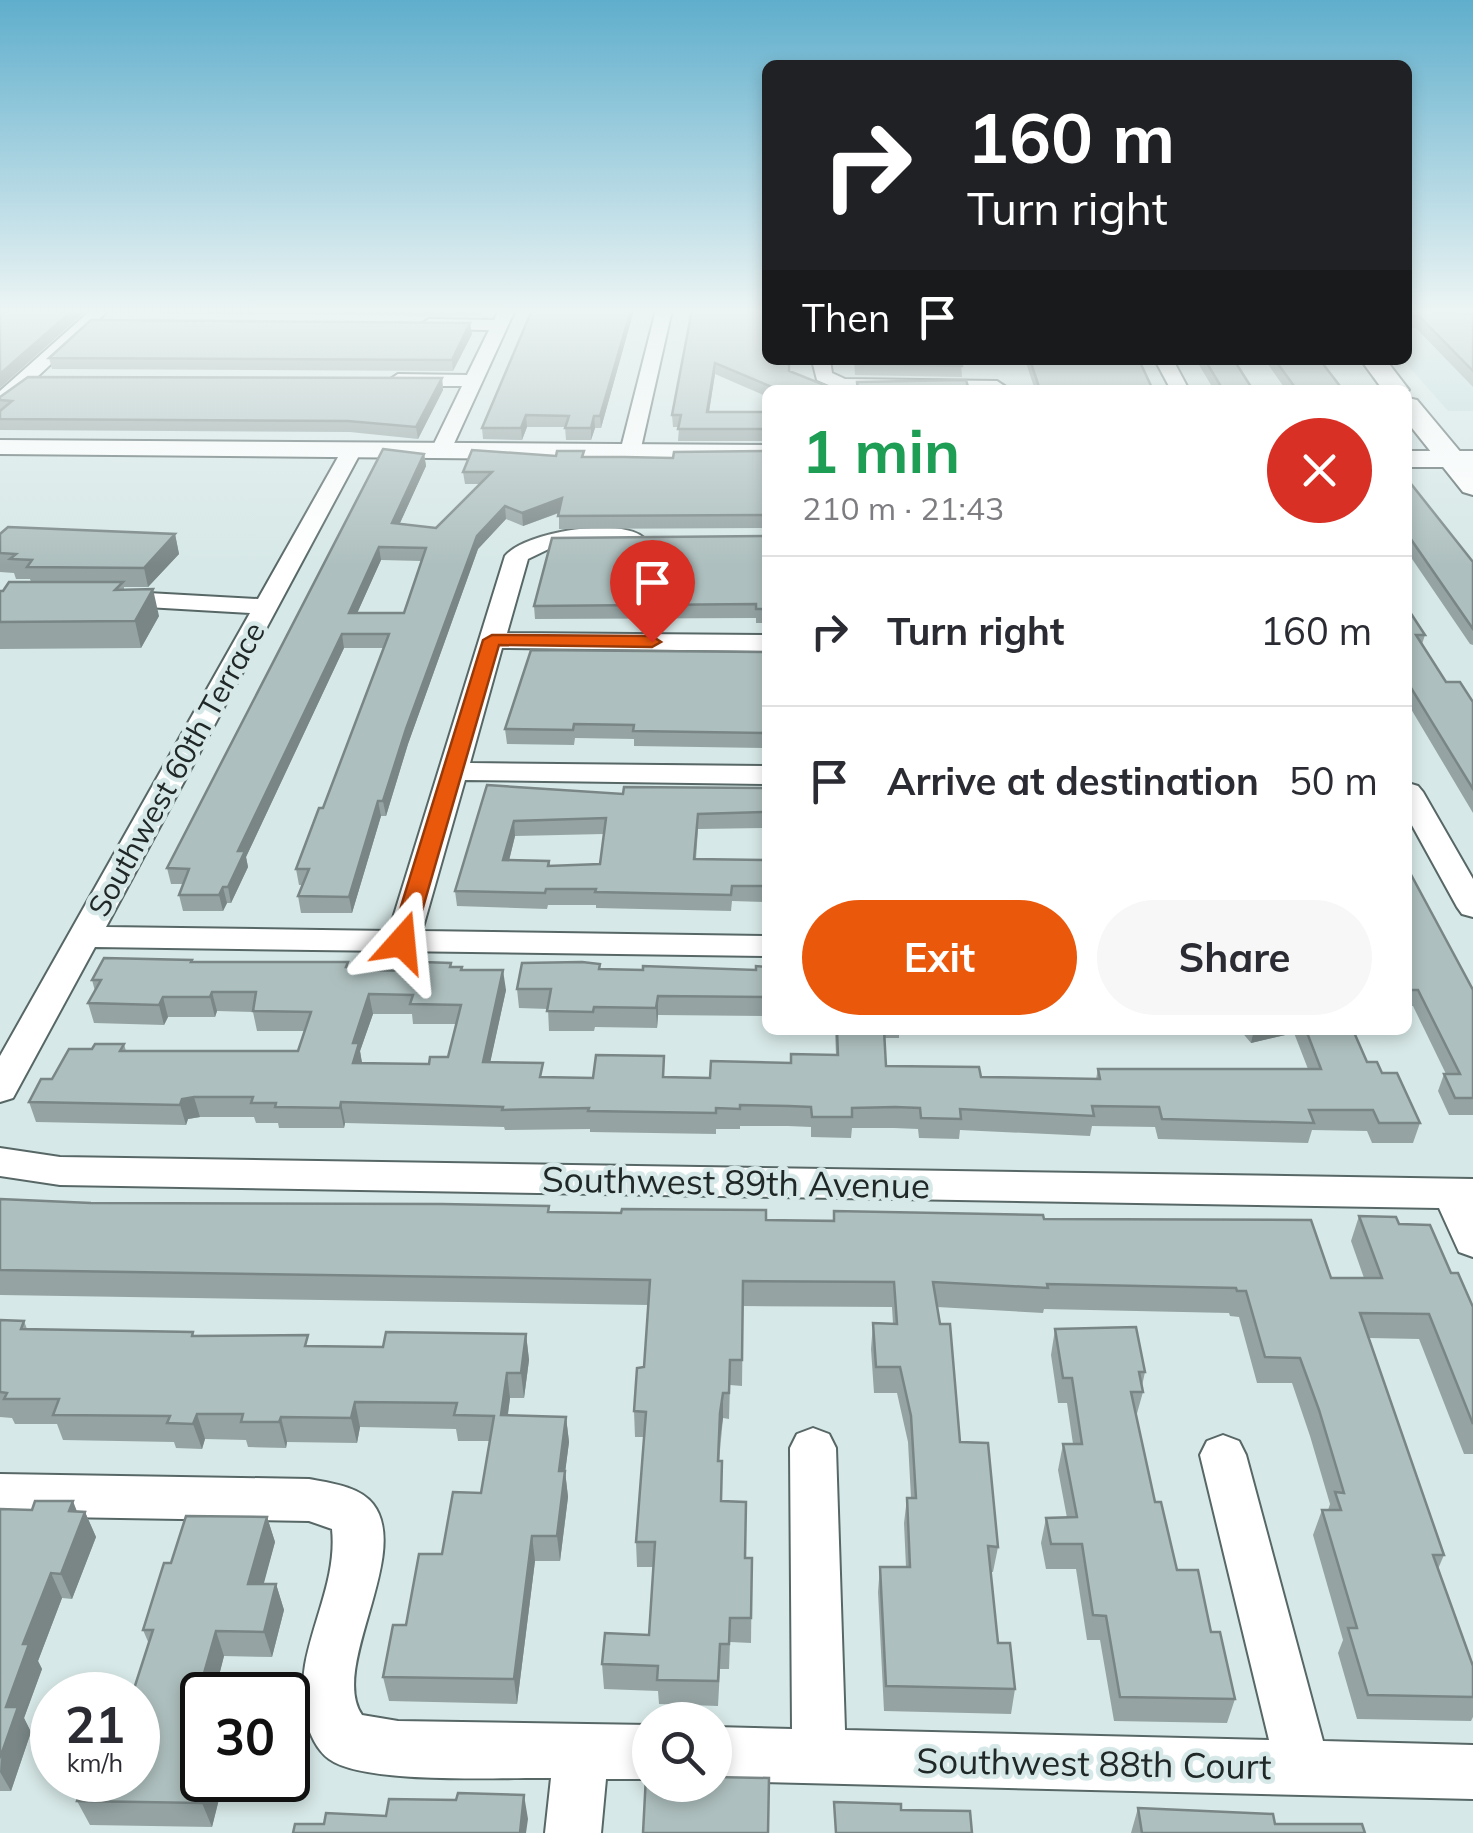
<!DOCTYPE html>
<meta charset="utf-8">
<style>
body{margin:0;font-family:Mulish,sans-serif;background:#f7f7f7;color:#2b2b33;height:100vh;display:flex;flex-direction:column;font-size:38px;white-space:nowrap}
*{box-sizing:border-box;margin:0}
p{font-size:32px;color:#7c7c81}
.icon{flex:none;width:55px;height:55px;fill:none;stroke:currentColor;stroke-width:2;stroke-linecap:round;stroke-linejoin:round}
.map{position:relative;flex:1;overflow:hidden}
.sheet{position:absolute;left:762px;top:385px;width:650px;height:650px;display:flex;flex-direction:column;background:#fff;border-radius:15px;box-shadow:0 5px 15px #0003}
.sheet>*{flex:none}
.guide{position:absolute;left:762px;top:60px;width:650px;height:305px;border-radius:15px;box-shadow:0 5px 15px #0003;background:#202124;color:#fff;overflow:hidden}
.fabs{position:absolute;left:632px;top:1702px;display:grid;gap:20px}
.fabs a{display:grid;place-items:center;width:100px;height:100px;border-radius:50%;background:#fff;box-shadow:0 5px 15px #0003;font-size:50px}
.speed{position:absolute;left:30px;top:1672px;display:flex;gap:20px;font-size:50px;font-weight:700;text-align:center}
.speed>*{display:grid;place-content:center;width:130px;height:130px;border-radius:50%;background:#fff;box-shadow:0 5px 15px #0003;line-height:1}
.speed small{font-size:25px;font-weight:400}
.speed .limit{border:5px solid #111;border-radius:15px;background:#fff;color:#111}
.pin{position:absolute;display:grid;place-items:center;width:85px;height:85px;color:#fff;margin:-102px -42px;border-radius:50% 50% 50% 0;rotate:-45deg;box-shadow:0 0 10px #0007}
.pin .icon{rotate:45deg}
.me{position:absolute;width:110px;margin:-55px;rotate:18deg;stroke-linejoin:round;filter:drop-shadow(0 0 8px #0008)}
.turn{display:flex;align-items:center;gap:35px;height:210px;padding:0 40px;font-size:45px}
.turn .icon{width:130px;height:130px;stroke-width:2.5}
.turn b{display:block;font-size:70px;line-height:85px}
.then{display:flex;align-items:center;height:95px;padding:0 40px;background:#0003;gap:20px;font-size:38px}
.round{display:grid;place-items:center;flex:none;width:105px;height:105px;border-radius:52px;background:#f7f7f7}
.overview{display:flex;align-items:center;justify-content:space-between;height:170px;padding:0 40px}
h1{font-size:60px;font-weight:700;line-height:75px;color:#1e9e55}
.action{display:flex;gap:20px;margin-top:auto;padding:20px 40px}
.action a{flex:1;height:115px;border-radius:60px;background:#ea580c;color:#fff;font-size:40px;font-weight:700;line-height:115px;text-align:center}
.action a+a{background:#f7f7f7;color:#2b2b33}
ul{padding:0;list-style:none}
li{display:flex;align-items:center;gap:30px;height:150px;padding:0 40px;border-top:2px solid #e1e1e2}
li div{flex:1}
li b{display:block;font-size:38px}
li em{font-style:normal}
.map>svg:first-child{display:block}
</style>
<div class="map">
<svg width="1473" height="1833" viewBox="0 0 1473 1833">
<rect width="100%" height="100%" fill="#d6e8e7"/>
<path fill="#c2dddc" d="M1408,311H1473V411H1448L1403,360H1408Z"/>
<g fill="none" stroke-linecap="round" stroke-linejoin="round">
<g stroke="#576766" stroke-width="4">
<path id="minor" d="M91,310H109L7,405L0,407V391Z
M499,310H515L451,450L448,454H434L431,450L462,386H398L389,380L398,374L467,375L489,330L429,329L421,324L429,319L494,320Z
M656,310H672L640,452L630,458L620,452Z
M812,360H830L832,373L845,379L997,381L1006,387L840,390L817,380Z
M1155,360H1173L1189,390H1171Z
M352,444L362,450L106,927L389,931L505,556C526,531 622,517 644,538L641,543L557,545L528,559L507,633L768,635V651L502,648L470,763L768,766V784L465,780L422,931L768,936V956L95,947L13,1098L0,1102V1056L250,613L112,605L100,598L112,591L258,599L342,450Z
M1408,783L1418,786L1423,792L1473,879V917L1462,914L1457,907L1408,818Z
M0,1148L60,1157L1473,1179V1257L1459,1252L1439,1208L60,1185L0,1176Z
M813,1428L829,1434L836,1448L845,1730L1269,1740L1200,1455L1207,1441L1223,1435L1239,1441L1246,1455L1323,1741L1473,1745V1799L715,1781V1727L792,1729L790,1448L797,1434Z
M0,1474L309,1479C330,1483 359,1486 373,1504C412,1554 329,1668 362,1715L398,1721L650,1725V1779H606L601,1833H545L551,1778C504,1777 364,1785 329,1759C303,1739 300,1694 305,1665C313,1620 337,1576 332,1529L309,1521L0,1516Z"/>
</g>
<g stroke="#576766" stroke-width="4">
<path id="tertiary" d="M0,440L768,445V461L0,454Z
M1408,451H1473V467H1408Z"/>
</g>
<g stroke="#576766" stroke-width="4">
<path id="secondary" d="M1361,360H1386L1409,390H1383Z
M1408,398L1417,400L1473,467V495L1463,492L1408,423Z"/>
</g>
<use href="#minor" fill="#fff" fill-rule="evenodd"/>
<use href="#tertiary" fill="#fff" fill-rule="evenodd"/>
<use href="#secondary" fill="#fff" fill-rule="evenodd"/>
</g>
<path fill="#95a4a3" fill-rule="evenodd" d="M110,310H483L480,316L111,313Z
M634,310L601,428H595L591,440H566L565,427H527L522,440L483,439L482,428Z
M692,310L789,371L837,390H768V397L715,374L709,412H768V441H678L679,427H673L672,415Z
M1408,310H1435V312L1473,314V387L1416,328H1408Z
M472,334L453,371L52,369L49,358Z
M854,360H961L962,377L855,375Z
M1025,360H1139L1153,390H1035Z
M1196,360H1234L1253,390H1214Z
M1265,360H1320L1343,390H1286Z
M442,378L443,390L418,439L350,432L0,430V397Z
M768,451V528L559,529V513L523,526L506,519L478,549L408,744L386,816H381L352,913H301L298,896L302,885H299L296,869L323,808L384,648H344L246,857L248,867L231,903H227L223,911H183L179,895L183,884H171L167,868L424,454L426,466L400,523L436,528L480,484H465L463,472L584,457L673,458ZM381,560L421,561L404,613H357Z
M1408,480L1473,562V645L1470,644L1408,553Z
M0,534H175L179,554L148,587H124V590L159,616L141,648L0,649V591L31,582L30,579H16L14,573L0,572Z
M768,536V623H756V618L535,619L534,606Z
M1408,609L1425,635L1422,644L1446,682L1473,702V813L1408,704Z
M768,652V748L634,746V739L575,738L574,745L507,744L505,729Z
M487,785L623,794L768,788V828L698,829L696,859L768,860V902L732,901L731,911L596,908V905H548L547,909L457,906L455,891ZM604,834L600,864L550,866L549,861H509L515,836Z
M1408,869L1473,990V1115H1449L1438,1091L1444,1074H1446L1413,1006H1408Z
M192,960L193,962L357,967V970L420,971L451,967L462,970L506,990L490,1062L544,1077L710,1078L836,1055L835,1030H944V1033H899V1038H885L886,1066L981,1077L1096,1079L1098,1069H1308L1294,1033L1251,1043L1240,1030H1353L1367,1062L1382,1073L1420,1123L1413,1143H1372L1367,1131L1312,1130L1308,1143L1158,1139L1155,1127L1092,1126L1090,1136L960,1130L959,1139L919,1138L918,1129L894,1128H852L851,1138L811,1137V1127L788,1126H740V1129H716V1134L590,1132V1129L505,1130L504,1127L345,1123L344,1128H279L278,1123H256L254,1117H200L188,1119L186,1125L36,1122L29,1102L52,1079L92,1049L124,1044L126,1051H298L305,1031H257L253,1012L217,1011L215,1017H168L164,1025L94,1023L88,1003L95,991L92,980ZM373,1014H412L413,1024H457L448,1057L429,1064L362,1063L360,1051Z
M600,964V969L756,970L768,967V1016L658,1015L657,1028L595,1027L594,1031H549L548,1009L519,1008L517,989Z
M0,1199L91,1203L550,1212L766,1220L1044,1219L1331,1278H1364L1351,1241L1359,1216L1399,1224L1451,1273L1473,1307V1454H1464L1419,1339L1369,1338L1444,1555L1438,1569L1473,1666V1717L1471,1721L1357,1719L1338,1653L1343,1640L1313,1535L1322,1510H1328L1330,1504L1310,1436L1292,1383H1257L1239,1317L1230,1316L1229,1313L1044,1309L1043,1313L937,1307L960,1442L998,1547L993,1572H990L998,1643L1015,1689L1011,1714L884,1711L878,1592L880,1567H906L904,1523L907,1498H911L908,1442L897,1393H874L871,1349L873,1323L893,1324L892,1307L743,1306L742,1386L730,1385L729,1419L723,1418L719,1461L722,1501L746,1558H752L751,1643L730,1642L729,1669H720L718,1706L659,1704L658,1691L604,1689L602,1664L649,1635L654,1567H637L636,1542L644,1437H635L634,1411L644,1367L649,1305L0,1295Z
M0,1320L24,1321L27,1329L194,1336L310,1346L383,1347L526,1334L529,1360L524,1398H510L508,1415L566,1417L569,1442L565,1471L568,1497L560,1561H535L517,1704L389,1701L383,1677L406,1625L442,1554L481,1493L490,1441H458L456,1429L360,1427L357,1443L287,1442L286,1448L248,1447L246,1440L205,1439L202,1449L176,1448L174,1442L63,1440L57,1424H15L12,1418L0,1417Z
M1055,1329L1145,1372L1142,1386L1143,1392L1136,1417L1155,1502L1177,1570L1211,1632L1235,1699L1227,1723L1114,1721L1100,1640H1087L1076,1569H1046L1041,1543L1046,1518H1067L1058,1470L1063,1444H1073L1067,1403H1058L1051,1355Z
M0,1509L85,1512L96,1537L72,1599L62,1598L38,1661L42,1669L24,1718L31,1732L11,1791H0Z
M267,1517L275,1542L263,1584H276L284,1610L272,1657L224,1656L214,1695H202V1780H220L222,1787L212,1827L90,1825L77,1801L138,1780L149,1644L143,1630L171,1563Z
M1138,1808L1275,1824L1365,1833H1131Z"/>
<path fill="#798685" d="M73,310H87L0,388V374Z
M631,310H634L601,428L600,416Z
M470,323L472,334L453,371L452,360Z
M715,363V374L707,424V412Z
M442,378L443,390L418,439L416,427Z
M526,415L527,427L522,440L521,428Z
M594,416L595,428L591,440V428Z
M424,454L426,466L394,536L392,523Z
M562,498L563,511L523,526L522,513Z
M505,506L506,519L478,549L408,744L386,816L383,801L406,729L477,536Z
M175,534L179,554L148,587L144,568Z
M379,547L381,560L351,627L349,613Z
M153,589L159,616L141,648L135,621Z
M342,634L344,648L246,857L248,867L231,903L228,887L238,851Z
M378,801L381,816L352,913L349,897Z
M514,821L515,836L505,876L503,860Z
M223,887L227,903L223,911L219,895Z
M503,970L506,990L486,1082L483,1062Z
M212,992L217,1011L215,1017L210,997Z
M369,994L373,1014L360,1051L362,1063H353V1043Z
M658,996V1015L657,1028L656,1008Z
M163,997L168,1017L164,1025L159,1005Z
M1254,1030H1295L1294,1033L1251,1043Z
M194,1097L200,1117L188,1119L186,1125L180,1105L182,1099Z
M341,1102L345,1123L344,1128L340,1108Z
M526,1334L529,1360L524,1398L521,1373Z
M507,1373L510,1398L504,1440L501,1415Z
M723,1393V1418L720,1438L719,1486L720,1413Z
M355,1402L360,1427L357,1443L351,1418Z
M197,1414L205,1439L202,1449L193,1424Z
M281,1417L287,1442L286,1448L279,1422Z
M566,1417L569,1442L562,1497L559,1471Z
M565,1471L568,1497L560,1561L557,1536Z
M73,1501L81,1522L85,1512L96,1537L72,1599L61,1574L69,1511Z
M267,1517L275,1542L257,1609L248,1584Z
M532,1536L535,1561L517,1704L514,1679Z
M51,1573L62,1598L38,1661L42,1669L24,1718L31,1732L11,1791L0,1772L6,1707L23,1644Z
M276,1584L284,1610L272,1657L264,1632Z
M216,1631L224,1656L214,1695H202V1776L197,1762L195,1705Z
M204,1780H220L222,1787L212,1827L202,1803Z
M524,1795L528,1819L526,1833H520Z"/>
<path fill="#adbfbe" stroke="#798685" stroke-width="2.5" fill-rule="evenodd" d="M0,310H73L0,374Z
M532,310H631L600,416H594L591,428H565L569,416L526,415L521,428H482Z
M692,310H768V360H789V371L837,390H779L715,363L707,412H768V429H678L681,415H672Z
M1408,310V311L1473,314V371L1419,316H1408Z
M91,320L470,323L452,360L49,358Z
M855,360H961L962,366L856,364Z
M1030,360H1139L1153,390H1040Z
M1205,360H1234L1253,390H1223Z
M1275,360H1320L1343,390H1297Z
M28,377L442,378L416,427L348,421L0,419V411L12,401L0,400V397Z
M966,380L969,390H858L857,382Z
M383,449L424,454L392,523L436,528L492,472H463L472,450L556,456L557,451H584L582,457H624L673,458L674,452L768,451V515L558,516L562,498L522,513L505,506L477,536L406,729L383,801H378L349,897L298,896L309,869H296L319,808H323L389,634H342L238,851H245L228,887H223L219,895H179L189,869L167,868ZM379,547L426,548L404,613H349Z
M1408,480L1473,562V629L1408,535Z
M8,527L175,534L144,568L27,567L32,560L10,559L16,554L0,553V534Z
M768,536V609H756V604L534,606L552,538Z
M9,582H123L115,590L153,589L135,621L0,622V591H3Z
M1408,609L1425,635H1416L1446,682H1460L1473,702V789L1408,683Z
M531,650L768,652V733L633,731L634,725L574,724L573,730L505,729Z
M487,785L623,794L624,787L768,788V812L698,814L694,859L768,860V886H732L731,895L595,892L596,889H546L545,893L455,891ZM606,818L600,864L548,866L549,861L503,860L514,821Z
M1408,869L1473,990V1098H1455L1444,1074H1460L1418,990H1408Z
M104,958L192,960L191,962H348L346,967H357L356,970L420,971L422,962L451,963L450,967H462L461,970H503L483,1062L543,1063L540,1077L593,1078L596,1055L664,1056L663,1077L710,1078L711,1061L791,1063V1054L838,1055L837,1030H884L886,1066L979,1067L981,1077L1100,1079L1098,1069H1321L1306,1030H1353L1367,1062H1377L1382,1073H1397L1420,1123H1379L1373,1110H1309L1314,1123L1162,1119L1159,1107L1092,1106L1094,1116L960,1109L961,1119L921,1118L920,1108L895,1107L852,1108V1117H812L811,1107L789,1106L740,1105V1109L716,1108V1113L588,1111L589,1108L502,1110L503,1107L341,1102L340,1108L275,1107L276,1103H251L253,1097H194L182,1099L180,1105L29,1102L41,1079H52L69,1049H92L95,1044H124L120,1051H298L311,1012L253,1011L256,992H212L210,997H163L159,1005L88,1003L101,980H92ZM369,994L413,995L410,1004L461,1005L448,1057H430L429,1064L353,1063L359,1043H353Z
M582,962L600,964L599,969L643,970V966L756,970V966L768,967V997L658,996L656,1008L594,1007L593,1012L547,1011L551,989H517L522,963Z
M0,1199L91,1203L442,1204L549,1206L548,1212L621,1213L622,1209L766,1210V1220L834,1221V1211L1043,1215L1044,1219L1311,1220L1331,1278H1382L1359,1216L1396,1217L1399,1224L1430,1225L1451,1273H1458L1473,1307V1424L1429,1314L1360,1313L1444,1555H1433L1473,1666V1697L1368,1695L1348,1628H1357L1322,1510H1341L1335,1492L1344,1493L1319,1410L1300,1358L1265,1357L1246,1291H1237L1236,1288L1047,1284L1048,1288L933,1282L940,1324H950L960,1442L988,1443L998,1547L988,1546L998,1643H1010L1015,1689L886,1686L880,1567H910L907,1498H916L911,1416L900,1367H876L873,1323L897,1324L894,1282L743,1281L742,1360H730L729,1393H723L720,1413L718,1461H722L721,1501L746,1502L745,1558H752L751,1618H730L729,1644H720L718,1681L657,1680L658,1666L602,1664L605,1633L649,1635L655,1542H636L646,1412L634,1411L637,1368L644,1367L650,1280L0,1270Z
M0,1320L24,1321L21,1329L193,1332L192,1336L308,1335L305,1346L383,1347L386,1332L526,1334L521,1373H507L501,1415L566,1417L559,1471H565L557,1536H532L514,1679L383,1677L393,1625H406L419,1554H442L453,1492L481,1493L494,1416L454,1415L457,1403L355,1402L351,1418L281,1417L279,1422H241L243,1414H197L193,1424L167,1423L170,1416L53,1415L59,1399H4L7,1393L0,1392Z
M1136,1327L1145,1372H1139L1143,1392H1131L1155,1502H1161L1177,1570H1198L1211,1632H1220L1235,1699L1120,1697L1106,1616L1093,1615L1082,1544H1051L1046,1518L1077,1517L1063,1444H1082L1072,1378H1063L1055,1329Z
M35,1501H73L69,1511L85,1512L61,1574L51,1573L23,1644H29L6,1707H18L0,1758V1509L32,1510Z
M186,1516L267,1517L248,1584H276L264,1632L216,1631L195,1705H202V1712L197,1733L202,1734V1742L197,1762H202V1780H208L202,1803L77,1801L84,1780H138V1695H132L153,1630H143L164,1563H171Z
M646,1776H650V1785H715V1777L769,1778L768,1833H643Z
M458,1793L524,1795L520,1833H293L295,1824H324L326,1813L386,1816L389,1799L456,1800Z
M834,1802L901,1804V1810L970,1811L972,1833H836Z
M1138,1808L1273,1814L1275,1824H1362L1365,1833H1142Z"/>
<linearGradient id="sky" x2="0" y2="1"><stop stop-color="#5faecc"/><stop offset="0.55" stop-color="#edf5f4"/><stop offset="1" stop-color="#edf5f4" stop-opacity="0"/></linearGradient>
<rect width="1473" height="566" fill="url(#sky)"/>
<path fill="#ea580c" stroke="#983908" stroke-width="2.5" d="M492,635L652,636L661,642L652,647L499,645L413,942L402,949L394,947L390,942L483,640Z"/>
<g text-anchor="middle" dominant-baseline="central" stroke-width="9" stroke-linejoin="round" paint-order="stroke">
<g font-size="30" fill="#202727" stroke="#d6e8e7">
<text transform="translate(176 769) rotate(-61)">Southwest 60th Terrace</text>
</g>
<g font-size="35" fill="#202727" stroke="#d6e8e7">
<text transform="translate(736 1182) rotate(1)">Southwest 89th Avenue</text>
<text transform="translate(1094 1763) rotate(1)">Southwest 88th Court</text>
</g>
</g>
</svg>
<div class="fabs">
<a><svg class="icon" aria-label="search" viewBox="0 0 24 24"><circle cx="10" cy="10" r="6"/><path d="M15 15l6 6"/></svg></a>
</div>
<div class="speed"><div>21<small>km/h</small></div><div class="limit">30</div></div>
<div class="pin" style="left:652px;top:642px;background:#d93025"><svg class="icon" aria-label="arrive" viewBox="0 0 24 24"><path d="M6 21V4h12l-3 4 3 4H6"/></svg></div>
<svg class="me" style="left:402px;top:942px" viewBox="-20 -20 40 40"><path d="M0-17L14 15 0 8-14 15z" fill="#ea580c" stroke="#fff" stroke-width="4"/></svg>
<div class="guide">
<div class="turn"><svg class="icon" aria-label="right" viewBox="0 0 24 24"><path d="M7 20v-9h11M14 6l5 5-5 5"/></svg><div><b>160 m</b>Turn right</div></div>
<div class="then">Then<svg class="icon" aria-label="arrive" viewBox="0 0 24 24"><path d="M6 21V4h12l-3 4 3 4H6"/></svg></div>
</div>
<section class="sheet">
<div class="overview"><div><h1>1 min</h1><p>210 m · 21:43</p></div><a class="round" style="background:#d93025;color:#fff"><svg class="icon" aria-label="close" viewBox="0 0 24 24"><path d="M6 6l12 12M18 6L6 18"/></svg></a></div>
<ul>
<li><svg class="icon" aria-label="right" viewBox="0 0 24 24"><path d="M7 20v-9h11M14 6l5 5-5 5"/></svg><div><b>Turn right</b></div><em>160 m</em></li>
<li><svg class="icon" aria-label="arrive" viewBox="0 0 24 24"><path d="M6 21V4h12l-3 4 3 4H6"/></svg><div><b>Arrive at destination</b></div><em>50 m</em></li>
</ul>
<div class="action"><a>Exit</a><a>Share</a></div>
</section>
</div>
